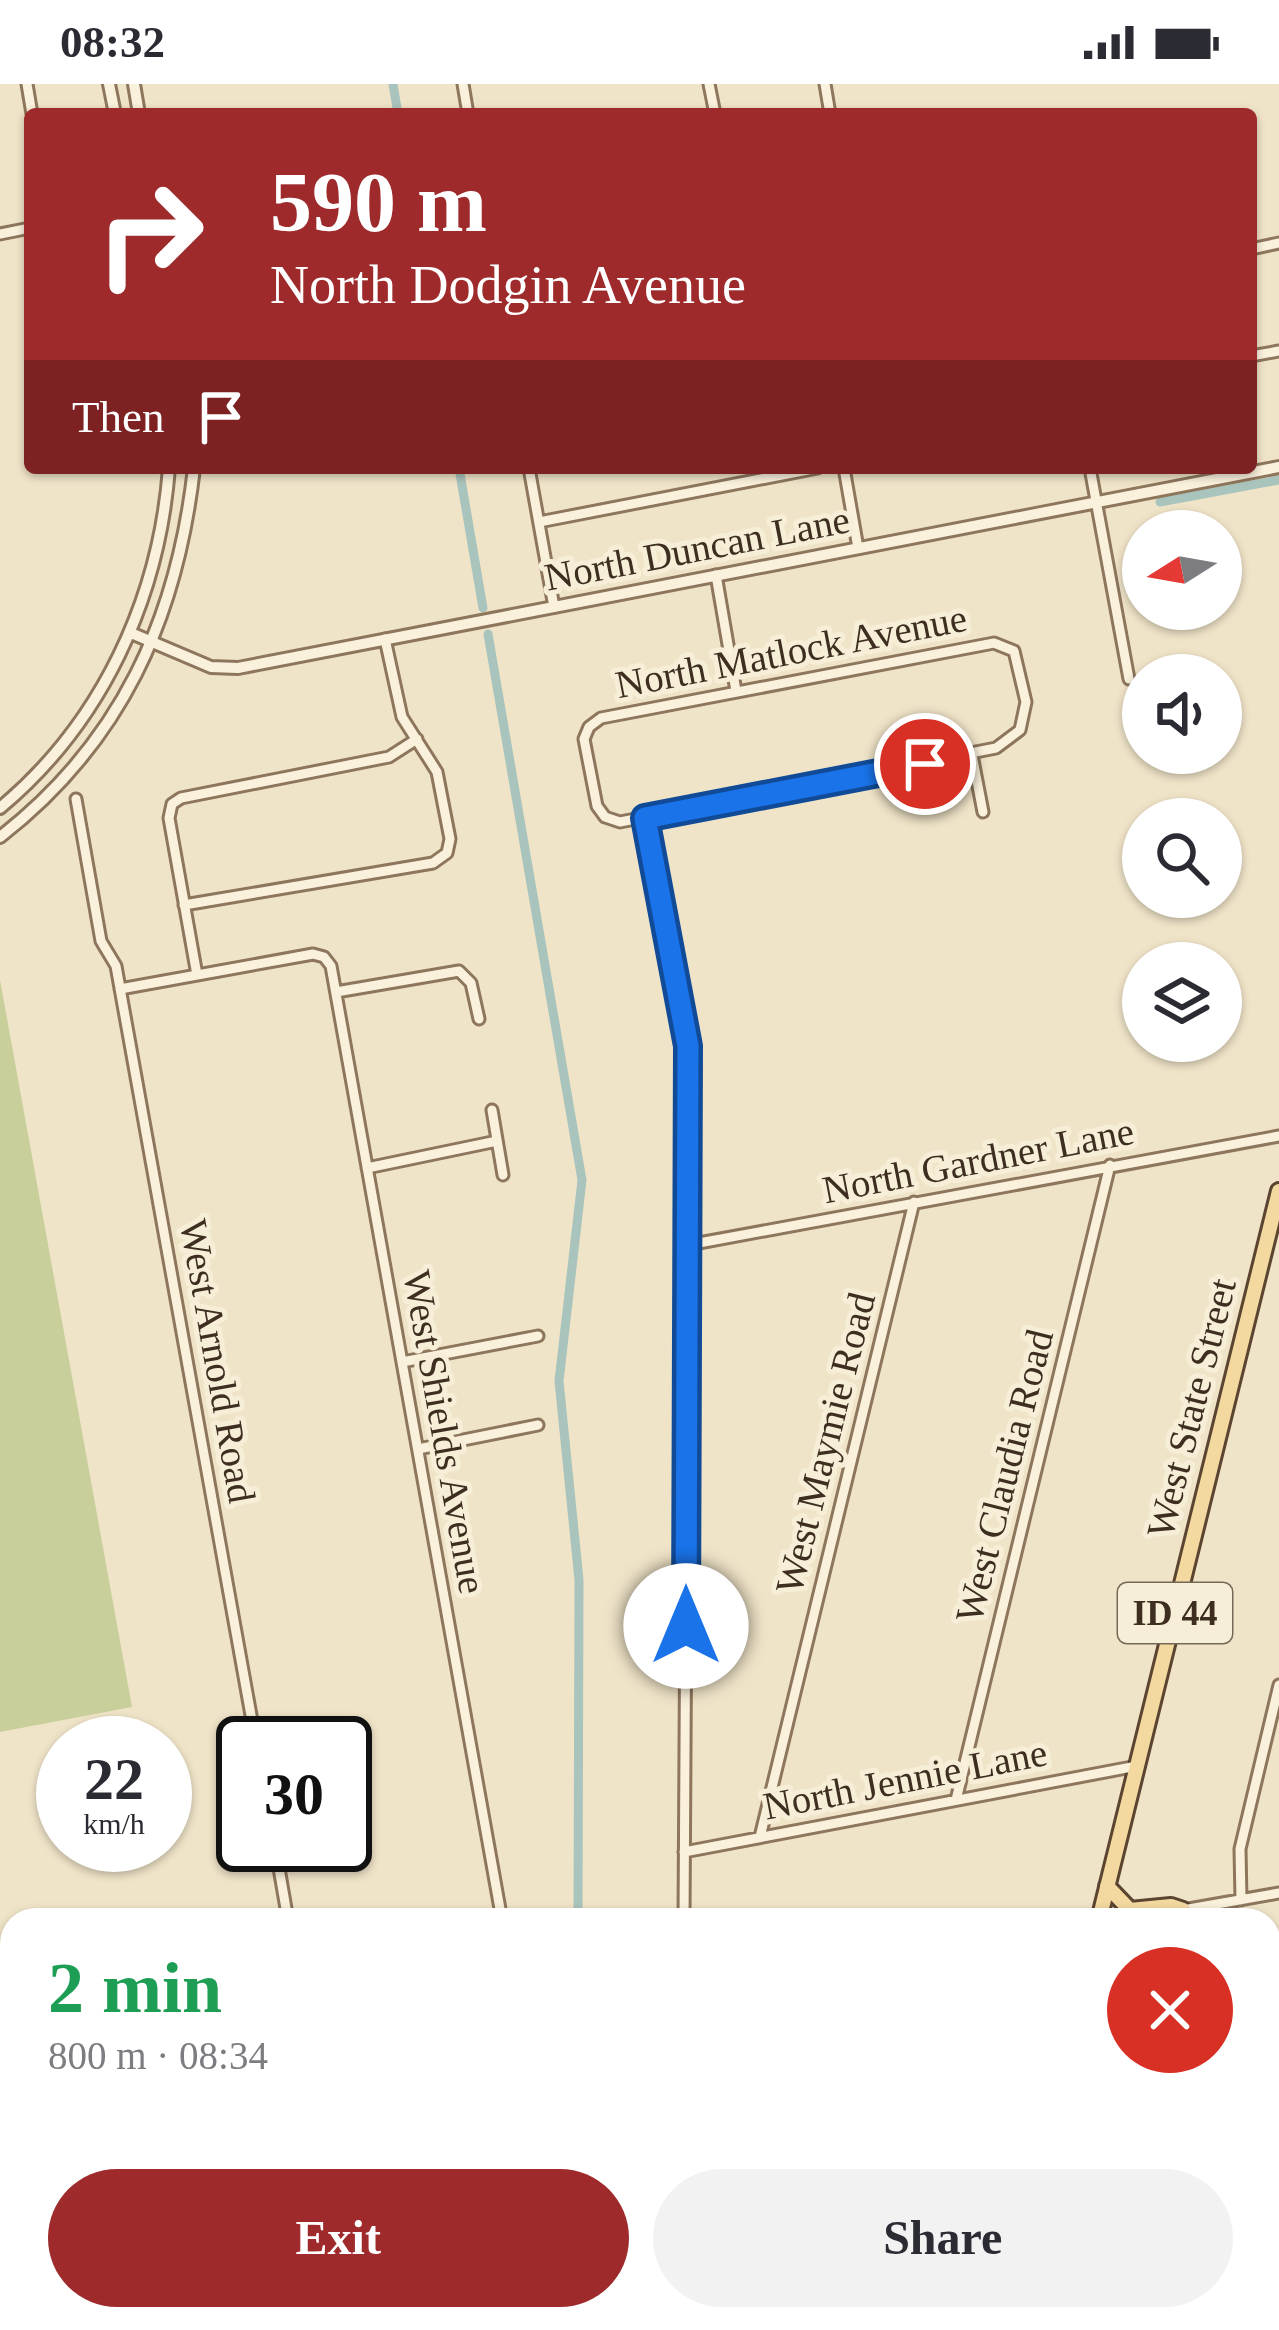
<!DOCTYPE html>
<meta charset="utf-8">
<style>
body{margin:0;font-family:Georgia,serif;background:#f2f2f3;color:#2b2b33;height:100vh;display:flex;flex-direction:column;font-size:45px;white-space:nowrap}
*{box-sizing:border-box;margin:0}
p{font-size:39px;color:#7c7c81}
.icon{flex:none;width:66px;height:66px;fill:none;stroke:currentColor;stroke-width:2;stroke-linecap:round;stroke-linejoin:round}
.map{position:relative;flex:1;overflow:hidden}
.details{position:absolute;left:0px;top:1824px;width:1281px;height:423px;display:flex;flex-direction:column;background:#fff;border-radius:36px 36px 0 0;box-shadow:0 3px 9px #0004}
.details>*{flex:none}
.hud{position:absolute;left:24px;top:24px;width:1233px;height:366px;border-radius:12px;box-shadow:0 3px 9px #0004;background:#9e2a2b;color:#fff;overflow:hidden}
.needle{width:78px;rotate:259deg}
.tools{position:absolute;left:1122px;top:426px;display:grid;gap:24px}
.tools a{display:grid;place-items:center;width:120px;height:120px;border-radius:50%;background:#fff;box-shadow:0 3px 9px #0004;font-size:60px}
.speed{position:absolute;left:36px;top:1632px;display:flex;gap:24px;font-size:60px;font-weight:700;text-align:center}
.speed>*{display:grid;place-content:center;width:156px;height:156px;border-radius:50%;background:#fff;box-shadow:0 3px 9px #0004;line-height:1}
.speed small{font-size:30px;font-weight:400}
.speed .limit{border:6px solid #111;border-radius:18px;background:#fff;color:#111}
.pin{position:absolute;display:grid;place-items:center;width:102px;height:102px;color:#fff;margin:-51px;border:6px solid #fff;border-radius:50%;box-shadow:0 3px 12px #0007}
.me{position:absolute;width:132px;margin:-66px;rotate:0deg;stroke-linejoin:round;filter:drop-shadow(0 0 9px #0008)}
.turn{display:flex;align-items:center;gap:42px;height:252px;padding:0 48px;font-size:54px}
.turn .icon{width:156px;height:156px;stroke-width:2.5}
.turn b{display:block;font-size:84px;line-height:102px}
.then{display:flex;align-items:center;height:114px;padding:0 48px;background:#0003;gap:24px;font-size:45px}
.round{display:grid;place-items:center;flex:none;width:126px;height:126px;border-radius:63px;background:#f2f2f3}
.summary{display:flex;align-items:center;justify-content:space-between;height:204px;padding:0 48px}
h1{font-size:72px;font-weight:600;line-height:90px;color:#1e9e55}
.action{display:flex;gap:24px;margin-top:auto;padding:24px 48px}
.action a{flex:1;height:138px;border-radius:72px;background:#9e2a2b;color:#fff;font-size:48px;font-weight:600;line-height:138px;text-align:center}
.action a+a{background:#f2f2f3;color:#2b2b33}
.status{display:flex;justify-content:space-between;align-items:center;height:84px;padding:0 60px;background:#fff;direction:ltr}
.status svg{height:33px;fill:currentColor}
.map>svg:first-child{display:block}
</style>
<div class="status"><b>08:32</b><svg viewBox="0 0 49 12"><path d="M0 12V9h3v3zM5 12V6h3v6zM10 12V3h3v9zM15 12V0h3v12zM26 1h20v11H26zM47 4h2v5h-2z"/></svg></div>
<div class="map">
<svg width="1279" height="2246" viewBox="0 0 1279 2246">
<rect width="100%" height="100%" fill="#f0e4c8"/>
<path fill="#c9cf9b" d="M0,896L132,1623L0,1648Z"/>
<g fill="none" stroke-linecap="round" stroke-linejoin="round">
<path stroke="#a9c4bc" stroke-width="9" d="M393,0L398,30
M459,384L483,524
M1160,418L1279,396
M488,550L582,1096L559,1297L579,1496L578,1836
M412,2246L417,2235"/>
<g stroke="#8d765c" stroke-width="15">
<path id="minor" d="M27,0L32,30
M463,0L468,30
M709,0L715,30
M825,0L830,30
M0,150L30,144
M1251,165L1279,159
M1251,272L1279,267
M529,384L554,523
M844,384L858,464
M1090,384L1129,595
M539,438L818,384
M716,491L736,607
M994,559L1014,567L1026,618L1020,646L996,664L620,738L605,733L597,722L584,655L589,643L601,634Z
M972,671L983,728
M76,715L101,857L116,882L256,1659
M645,734L689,983L684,1836
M184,821L433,779L447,769L450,755L437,688L402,633L385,555
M197,891L169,734L172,720L181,714L389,673L417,655
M120,905L313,870L324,873L331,882L502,1836
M336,908L459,887L471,899L479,935
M492,1026L503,1091
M367,1084L497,1057
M688,1161L1279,1052
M402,1278L538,1252
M418,1365L538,1341
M956,1716L1110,1081
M760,1753L914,1118
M275,1761L288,1836
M684,1768L1137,1682
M1241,1816L1240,1765L1279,1601
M1160,1836L1183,1826L1279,1809"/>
</g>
<g stroke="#8d765c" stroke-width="16">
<path id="tertiary" d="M109,0L115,30
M134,0L139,30
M131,549L211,583L238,584L1279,383
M0,724C102,639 159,515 169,384
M0,753C121,659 177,535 194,384
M0,2053L12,2051"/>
</g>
<g stroke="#5b4430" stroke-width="20">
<path id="primary" d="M1107,1802L1130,1826L1171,1822L1183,1826
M1099,1836L1279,1107
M985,2246L988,2235
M1006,2246L1009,2235"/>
</g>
<use href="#minor" stroke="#faf1dc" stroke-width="9"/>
<use href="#tertiary" stroke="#faf1dc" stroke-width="10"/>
<use href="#primary" stroke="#f3d9a0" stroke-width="14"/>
</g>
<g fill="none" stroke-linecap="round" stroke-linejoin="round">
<g stroke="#114b97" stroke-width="30">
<path id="route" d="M686,1542L688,962L645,734L925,680"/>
</g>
<use href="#route" stroke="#1a73e8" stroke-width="21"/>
</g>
<g text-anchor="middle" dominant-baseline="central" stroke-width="10" stroke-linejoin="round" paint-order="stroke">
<rect fill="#f7eed8" stroke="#756857" stroke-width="3" x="1118" y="1499" width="114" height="60" rx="9"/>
<g font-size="36" font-weight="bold" fill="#3d2e20">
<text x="1175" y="1529">ID 44</text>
</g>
<g font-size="39" fill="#3d2e20" stroke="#f7eed8">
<text transform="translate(697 464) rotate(-11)">North Duncan Lane</text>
<text transform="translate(791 567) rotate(-11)">North Matlock Avenue</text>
<text transform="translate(978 1076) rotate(-11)">North Gardner Lane</text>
<text transform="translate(218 1277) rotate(80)">West Arnold Road</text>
<text transform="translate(1191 1324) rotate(-76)">West State Street</text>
<text transform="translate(445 1348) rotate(80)">West Shields Avenue</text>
<text transform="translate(825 1359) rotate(-76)">West Maymie Road</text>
<text transform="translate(1004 1392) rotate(-76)">West Claudia Road</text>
<text transform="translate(905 1695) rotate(-11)">North Jennie Lane</text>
</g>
</g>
</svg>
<div class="tools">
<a><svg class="needle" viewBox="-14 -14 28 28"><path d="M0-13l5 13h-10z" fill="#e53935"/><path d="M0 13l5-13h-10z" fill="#7c7c81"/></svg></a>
<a><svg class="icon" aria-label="sound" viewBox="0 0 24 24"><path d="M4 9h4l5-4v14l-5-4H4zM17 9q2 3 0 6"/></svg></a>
<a><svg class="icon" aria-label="search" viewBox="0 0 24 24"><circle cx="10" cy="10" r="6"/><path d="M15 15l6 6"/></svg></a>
<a><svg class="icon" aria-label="layers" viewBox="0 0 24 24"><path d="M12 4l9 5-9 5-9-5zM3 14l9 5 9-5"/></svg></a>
</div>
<div class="speed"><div>22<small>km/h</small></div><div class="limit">30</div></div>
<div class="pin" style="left:925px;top:680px;background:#d93025"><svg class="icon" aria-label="arrive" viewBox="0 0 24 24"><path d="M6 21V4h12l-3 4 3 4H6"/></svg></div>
<svg class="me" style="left:686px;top:1542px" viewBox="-20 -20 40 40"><circle r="19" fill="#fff"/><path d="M0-13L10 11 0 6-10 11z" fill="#1a73e8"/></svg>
<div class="hud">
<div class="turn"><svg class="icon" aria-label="right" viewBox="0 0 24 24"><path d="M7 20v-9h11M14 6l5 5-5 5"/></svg><div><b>590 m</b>North Dodgin Avenue</div></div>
<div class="then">Then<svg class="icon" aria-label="arrive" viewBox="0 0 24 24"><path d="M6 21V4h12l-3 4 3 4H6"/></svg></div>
</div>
<section class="details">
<div class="summary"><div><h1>2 min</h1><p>800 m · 08:34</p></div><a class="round" style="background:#d93025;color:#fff"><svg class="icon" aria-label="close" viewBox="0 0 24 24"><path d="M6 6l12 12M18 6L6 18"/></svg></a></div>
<div class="action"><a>Exit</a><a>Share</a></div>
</section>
</div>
